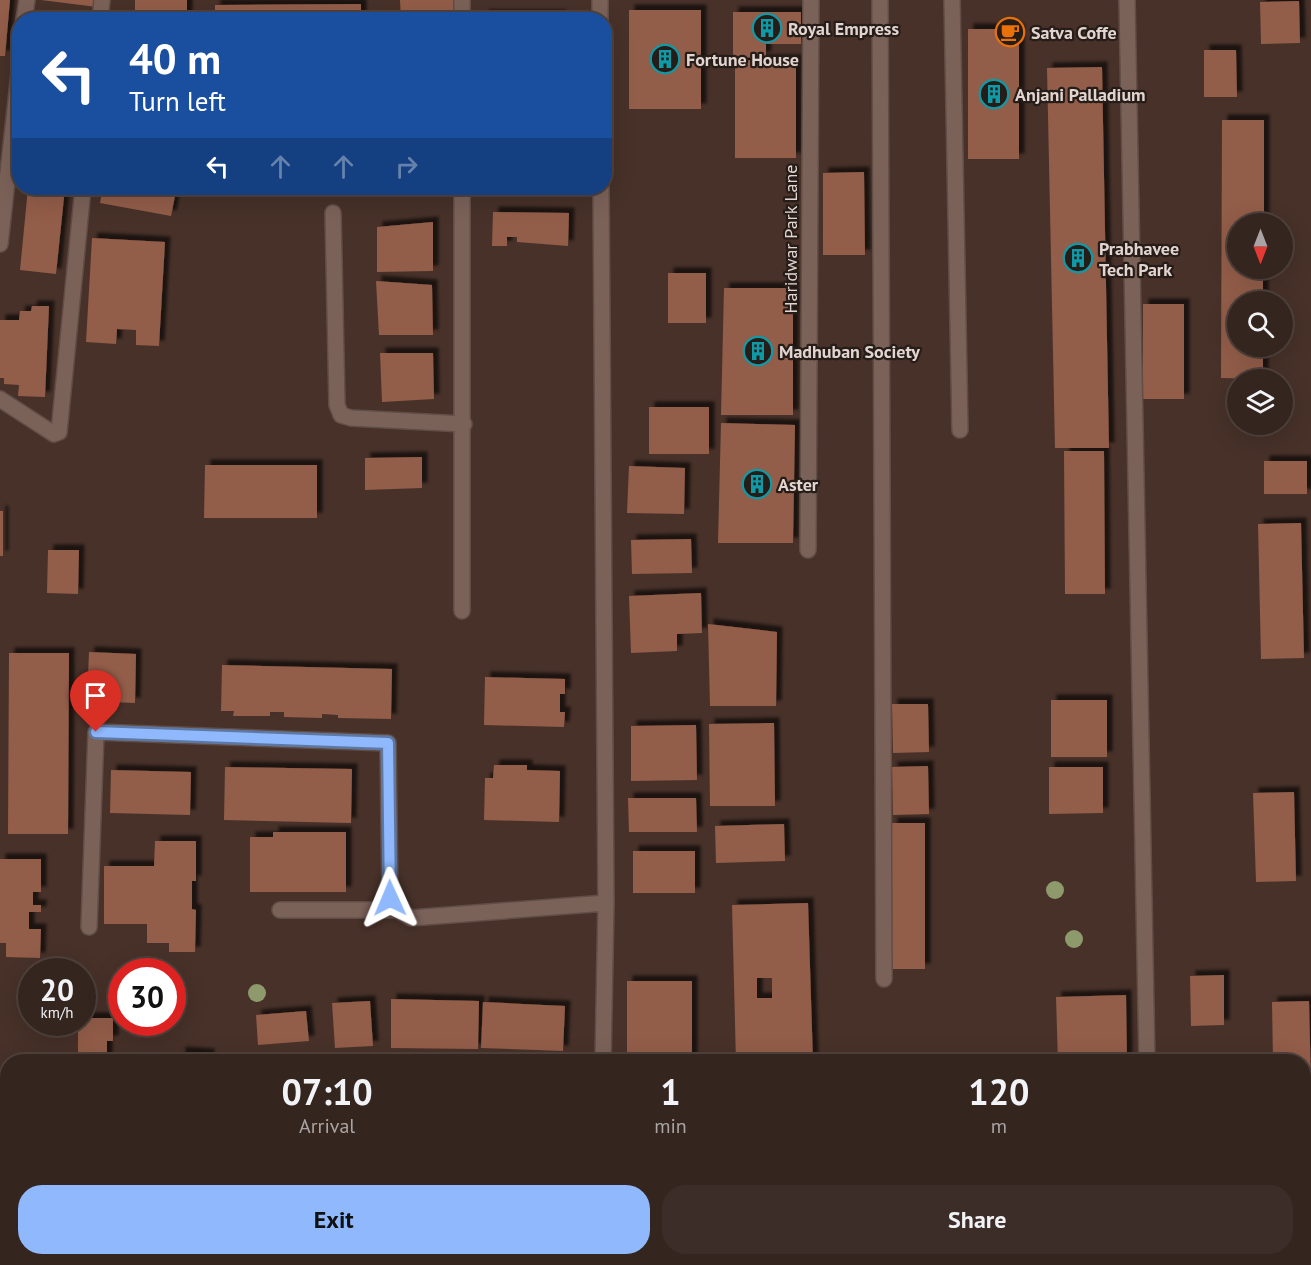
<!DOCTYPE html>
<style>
body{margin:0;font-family:"PT Sans",sans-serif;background:#3d2d28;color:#f1f3f6;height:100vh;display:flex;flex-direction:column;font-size:22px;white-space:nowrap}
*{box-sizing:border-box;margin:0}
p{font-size:20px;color:#aaa5a4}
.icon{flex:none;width:33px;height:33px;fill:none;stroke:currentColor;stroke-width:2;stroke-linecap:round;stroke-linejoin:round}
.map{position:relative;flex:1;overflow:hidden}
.side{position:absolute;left:0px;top:1054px;width:1311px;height:212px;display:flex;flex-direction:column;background:#35251f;border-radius:24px 24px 0 0;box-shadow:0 6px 24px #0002,0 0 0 2px #4f423d}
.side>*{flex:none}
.top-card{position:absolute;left:12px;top:12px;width:600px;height:183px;border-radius:24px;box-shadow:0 6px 24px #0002,0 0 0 2px #4f423d;background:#1a4fa0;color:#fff;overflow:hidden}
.needle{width:39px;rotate:180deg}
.tools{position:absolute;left:1227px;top:213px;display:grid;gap:12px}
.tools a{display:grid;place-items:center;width:66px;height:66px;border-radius:50%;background:#35251f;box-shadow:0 6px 24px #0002,0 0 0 2px #4f423d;font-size:30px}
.speed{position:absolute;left:18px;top:958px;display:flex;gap:12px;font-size:30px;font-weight:700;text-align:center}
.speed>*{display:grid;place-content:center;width:78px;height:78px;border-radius:50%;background:#35251f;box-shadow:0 6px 24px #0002,0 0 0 2px #4f423d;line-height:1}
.speed small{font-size:15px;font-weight:400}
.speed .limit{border:9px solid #d22;background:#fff;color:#111}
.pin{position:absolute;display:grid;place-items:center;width:51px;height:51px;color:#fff;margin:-62px -26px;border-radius:50% 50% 50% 0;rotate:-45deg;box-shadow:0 0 6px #0007}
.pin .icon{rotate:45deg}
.me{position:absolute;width:66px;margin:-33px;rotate:359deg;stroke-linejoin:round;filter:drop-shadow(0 0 4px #0008)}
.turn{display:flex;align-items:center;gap:21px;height:126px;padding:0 18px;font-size:27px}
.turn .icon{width:78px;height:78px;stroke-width:2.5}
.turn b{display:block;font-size:42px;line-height:51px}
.lanes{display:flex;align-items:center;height:57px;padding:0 18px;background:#0003;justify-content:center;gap:30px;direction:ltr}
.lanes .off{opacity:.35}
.eta{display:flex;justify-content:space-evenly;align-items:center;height:102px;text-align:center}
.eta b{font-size:36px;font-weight:800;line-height:42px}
.primary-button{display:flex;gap:12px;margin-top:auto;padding:12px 18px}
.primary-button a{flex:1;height:69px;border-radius:24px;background:#8fb8fd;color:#111;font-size:24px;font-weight:800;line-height:69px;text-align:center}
.primary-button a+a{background:#3d2d28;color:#f1f3f6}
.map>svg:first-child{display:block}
</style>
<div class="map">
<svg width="1311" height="1265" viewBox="0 0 1311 1265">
<defs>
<filter id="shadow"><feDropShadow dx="5.5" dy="-5.5" stdDeviation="1.5" flood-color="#0009"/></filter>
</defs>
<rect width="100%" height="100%" fill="#473129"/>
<path fill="#925d49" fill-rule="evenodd" filter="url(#shadow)" d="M0,0H10L5,56H0Z
M41,0H98L97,7Z
M135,0H187V20H135Z
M400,0H453L454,18L401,20Z
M1299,1L1300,43L1261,44L1260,2Z
M361,4V20H215V5Z
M629,10H701V109H629Z
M733,12H801V44H766V57L733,58Z
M483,15H560V20H483Z
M968,29H1019V159H968Z
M1204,50H1236L1237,97H1204Z
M735,60H796V158H735Z
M1102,67L1109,448H1055L1047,68Z
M1222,120H1264V224H1238V268H1263V302H1238V346H1263V379L1221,378Z
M864,172L865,255H823V173Z
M28,188H65L56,274L20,270Z
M103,188H155L176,191L171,216L100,203Z
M493,212L569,213L568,246L517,242V237H507V246H492Z
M433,222V271L377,272V227Z
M92,238L165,242L159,346L136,345V330L117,329L116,344L86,342Z
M668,273H706V323H668Z
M376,281L432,285L433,335H379Z
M724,288H793V415H721Z
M1143,304H1184V399H1143Z
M32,306H49L45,397L18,396L19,385L4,384V378H0V320H19L20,311H31Z
M380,353H433L434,399L382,402Z
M649,407H709V454H649Z
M721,423L795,425L793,543H718Z
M1064,451H1104L1105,594H1065Z
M422,457V488L365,490V458Z
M1264,461H1307V494H1264Z
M205,465H317V518H204Z
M629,466L685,468L684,514L627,513Z
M0,511H3V556H0Z
M1301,523L1304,658L1261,659L1258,524Z
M691,539L692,573L632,574L631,540Z
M48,550H79L78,594L47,593Z
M701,593L702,633L677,634V651L631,653L629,596Z
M708,624L777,632L776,706H710Z
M89,652L136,654L135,703L87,701Z
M9,653H69L68,834H8Z
M222,665L392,669L391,719L338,718V715L322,714V718L284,717V712H270V716H233L234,711H221Z
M485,677L565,679V694H560V712H565L564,727L484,725Z
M1051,700H1107V757H1051Z
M892,704H928L929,752L893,753Z
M774,723L775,806H710L709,724Z
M696,725L697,780L631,781V726Z
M494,765H527V770L560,771L559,822L484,820L485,778H493Z
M928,766L929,814L893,815L892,767Z
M225,767L352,769L351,823L224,820Z
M1049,767H1103V813L1049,814Z
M111,770L191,772L190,815L110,813Z
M1294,792L1296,881L1256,882L1253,793Z
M628,798H696L697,832H629Z
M892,823H925V969H892Z
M784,824L785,861L716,863L715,826Z
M273,832H346V892H250V837H273Z
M155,841H196V881H192V909L196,910L195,952H169V943H147V924H104V866H154Z
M633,851H695V893H633Z
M0,859H41V892H33V905H41V912H29V929H41L40,958L6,957V943H0Z
M808,903L813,1062H736L732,905ZM757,978H772V998H757Z
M1224,975V1025L1191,1026L1190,976Z
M627,981H692V1062H627Z
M1126,995L1127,1062H1058L1056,997Z
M391,999L479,1001L478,1049L391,1048Z
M370,1001L373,1046L335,1048L332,1003Z
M1309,1001L1311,1085H1304V1062H1273L1272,1002Z
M483,1002L565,1006L563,1051L481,1048Z
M306,1011L309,1041L258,1045L256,1015Z
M82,1018H113V1041H107V1062H78V1023H82Z
M180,1052L209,1054V1062H180Z
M1304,1162L1311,1163V1220L1304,1218Z
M407,1258H483V1265H408Z
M517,1258H587V1265H517Z
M1139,1258H1200L1199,1265H1138Z"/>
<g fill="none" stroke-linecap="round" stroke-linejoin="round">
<g stroke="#604d46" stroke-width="18">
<path id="minor" d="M462,0V20
M600,0V20
M880,0L884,979
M952,0L960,430
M1127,0L1147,1062
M24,20L27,0
M100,20L102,0
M462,188V611
M601,188L606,903L603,1062
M333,213L337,405L341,415L351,418L464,424
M0,244L20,65
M0,399L54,434L59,432L83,188
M808,550L811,0
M280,910H397
M89,927L96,732L388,743L390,898L397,910L411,918L606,903
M1304,1134L1311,1133
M0,1148L2,1265
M607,1258L613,1265
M1227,1265L1229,1258"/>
</g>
<use href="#minor" stroke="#7b6259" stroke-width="15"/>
</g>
<g fill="#8e9a6c">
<circle cx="1055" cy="890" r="9"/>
<circle cx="1074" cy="939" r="9"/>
<circle cx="257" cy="993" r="9"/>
</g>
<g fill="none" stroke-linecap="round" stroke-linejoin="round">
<g stroke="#5d78a4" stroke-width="15">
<path id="route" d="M96,732L388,743L390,898"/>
</g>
<use href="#route" stroke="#8fb8fd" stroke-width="10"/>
</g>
<defs>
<g id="building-ring" transform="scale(1.5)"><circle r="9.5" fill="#261c18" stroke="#0f9aa8" stroke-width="1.5"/><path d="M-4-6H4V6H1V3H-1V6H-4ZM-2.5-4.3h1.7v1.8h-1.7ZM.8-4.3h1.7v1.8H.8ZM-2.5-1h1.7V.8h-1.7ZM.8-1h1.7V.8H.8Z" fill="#0f9aa8"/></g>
<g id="cafe-ring" transform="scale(1.5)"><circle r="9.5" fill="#261c18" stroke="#e8710a" stroke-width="1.5"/><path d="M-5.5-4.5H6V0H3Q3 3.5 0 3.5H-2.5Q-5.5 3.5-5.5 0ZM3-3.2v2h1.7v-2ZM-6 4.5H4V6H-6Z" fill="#e8710a"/></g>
</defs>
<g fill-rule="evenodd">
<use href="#building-ring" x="767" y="28"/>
<use href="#cafe-ring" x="1010" y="32"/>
<use href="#building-ring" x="665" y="59"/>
<use href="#building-ring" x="994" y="94"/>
<use href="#building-ring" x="1078" y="258"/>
<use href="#building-ring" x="758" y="351"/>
<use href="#building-ring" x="757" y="484"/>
</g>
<g text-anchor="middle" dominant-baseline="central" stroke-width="4.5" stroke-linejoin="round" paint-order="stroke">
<g font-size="18" font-weight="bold" fill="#e2d4cf" stroke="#261c18" text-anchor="start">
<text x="788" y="28">Royal Empress</text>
<text x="1031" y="32">Satva Coffe</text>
<text x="686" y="59">Fortune House</text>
<text x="1015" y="94">Anjani Palladium</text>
<text x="1099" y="248">Prabhavee<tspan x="1099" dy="21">Tech Park</tspan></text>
<text x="779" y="351">Madhuban Society</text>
<text x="778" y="484">Aster</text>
</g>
<g font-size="18" fill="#e2d4cf" stroke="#261c18">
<text transform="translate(790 239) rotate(-90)">Haridwar Park Lane</text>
</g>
</g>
</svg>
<div class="tools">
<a><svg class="needle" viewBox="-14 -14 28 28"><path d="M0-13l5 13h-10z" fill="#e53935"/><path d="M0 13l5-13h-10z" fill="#aaa5a4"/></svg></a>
<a><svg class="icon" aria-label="search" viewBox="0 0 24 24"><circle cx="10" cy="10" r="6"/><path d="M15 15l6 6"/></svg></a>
<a><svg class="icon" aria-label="layers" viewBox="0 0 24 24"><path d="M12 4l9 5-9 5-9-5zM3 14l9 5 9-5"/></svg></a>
</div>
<div class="speed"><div>20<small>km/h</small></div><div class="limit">30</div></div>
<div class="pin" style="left:96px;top:732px;background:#d93025"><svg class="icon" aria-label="arrive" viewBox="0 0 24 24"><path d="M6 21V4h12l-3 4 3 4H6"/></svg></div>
<svg class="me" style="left:390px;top:898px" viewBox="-20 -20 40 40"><path d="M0-17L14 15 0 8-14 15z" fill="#8fb8fd" stroke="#fff" stroke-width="4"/></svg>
<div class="top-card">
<div class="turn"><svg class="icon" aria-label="left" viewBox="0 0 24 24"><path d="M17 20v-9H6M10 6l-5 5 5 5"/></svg><div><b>40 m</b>Turn left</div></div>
<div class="lanes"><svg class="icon" aria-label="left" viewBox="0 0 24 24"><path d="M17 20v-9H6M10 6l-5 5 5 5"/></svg><svg class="icon off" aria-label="ahead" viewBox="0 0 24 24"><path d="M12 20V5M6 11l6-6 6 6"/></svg><svg class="icon off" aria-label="ahead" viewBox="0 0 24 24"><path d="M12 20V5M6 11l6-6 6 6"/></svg><svg class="icon off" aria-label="right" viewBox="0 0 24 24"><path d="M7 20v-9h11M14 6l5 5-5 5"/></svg></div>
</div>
<section class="side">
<div class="eta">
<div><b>07:10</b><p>Arrival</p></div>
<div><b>1</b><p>min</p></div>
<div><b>120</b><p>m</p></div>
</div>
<div class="primary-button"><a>Exit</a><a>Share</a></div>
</section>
</div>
